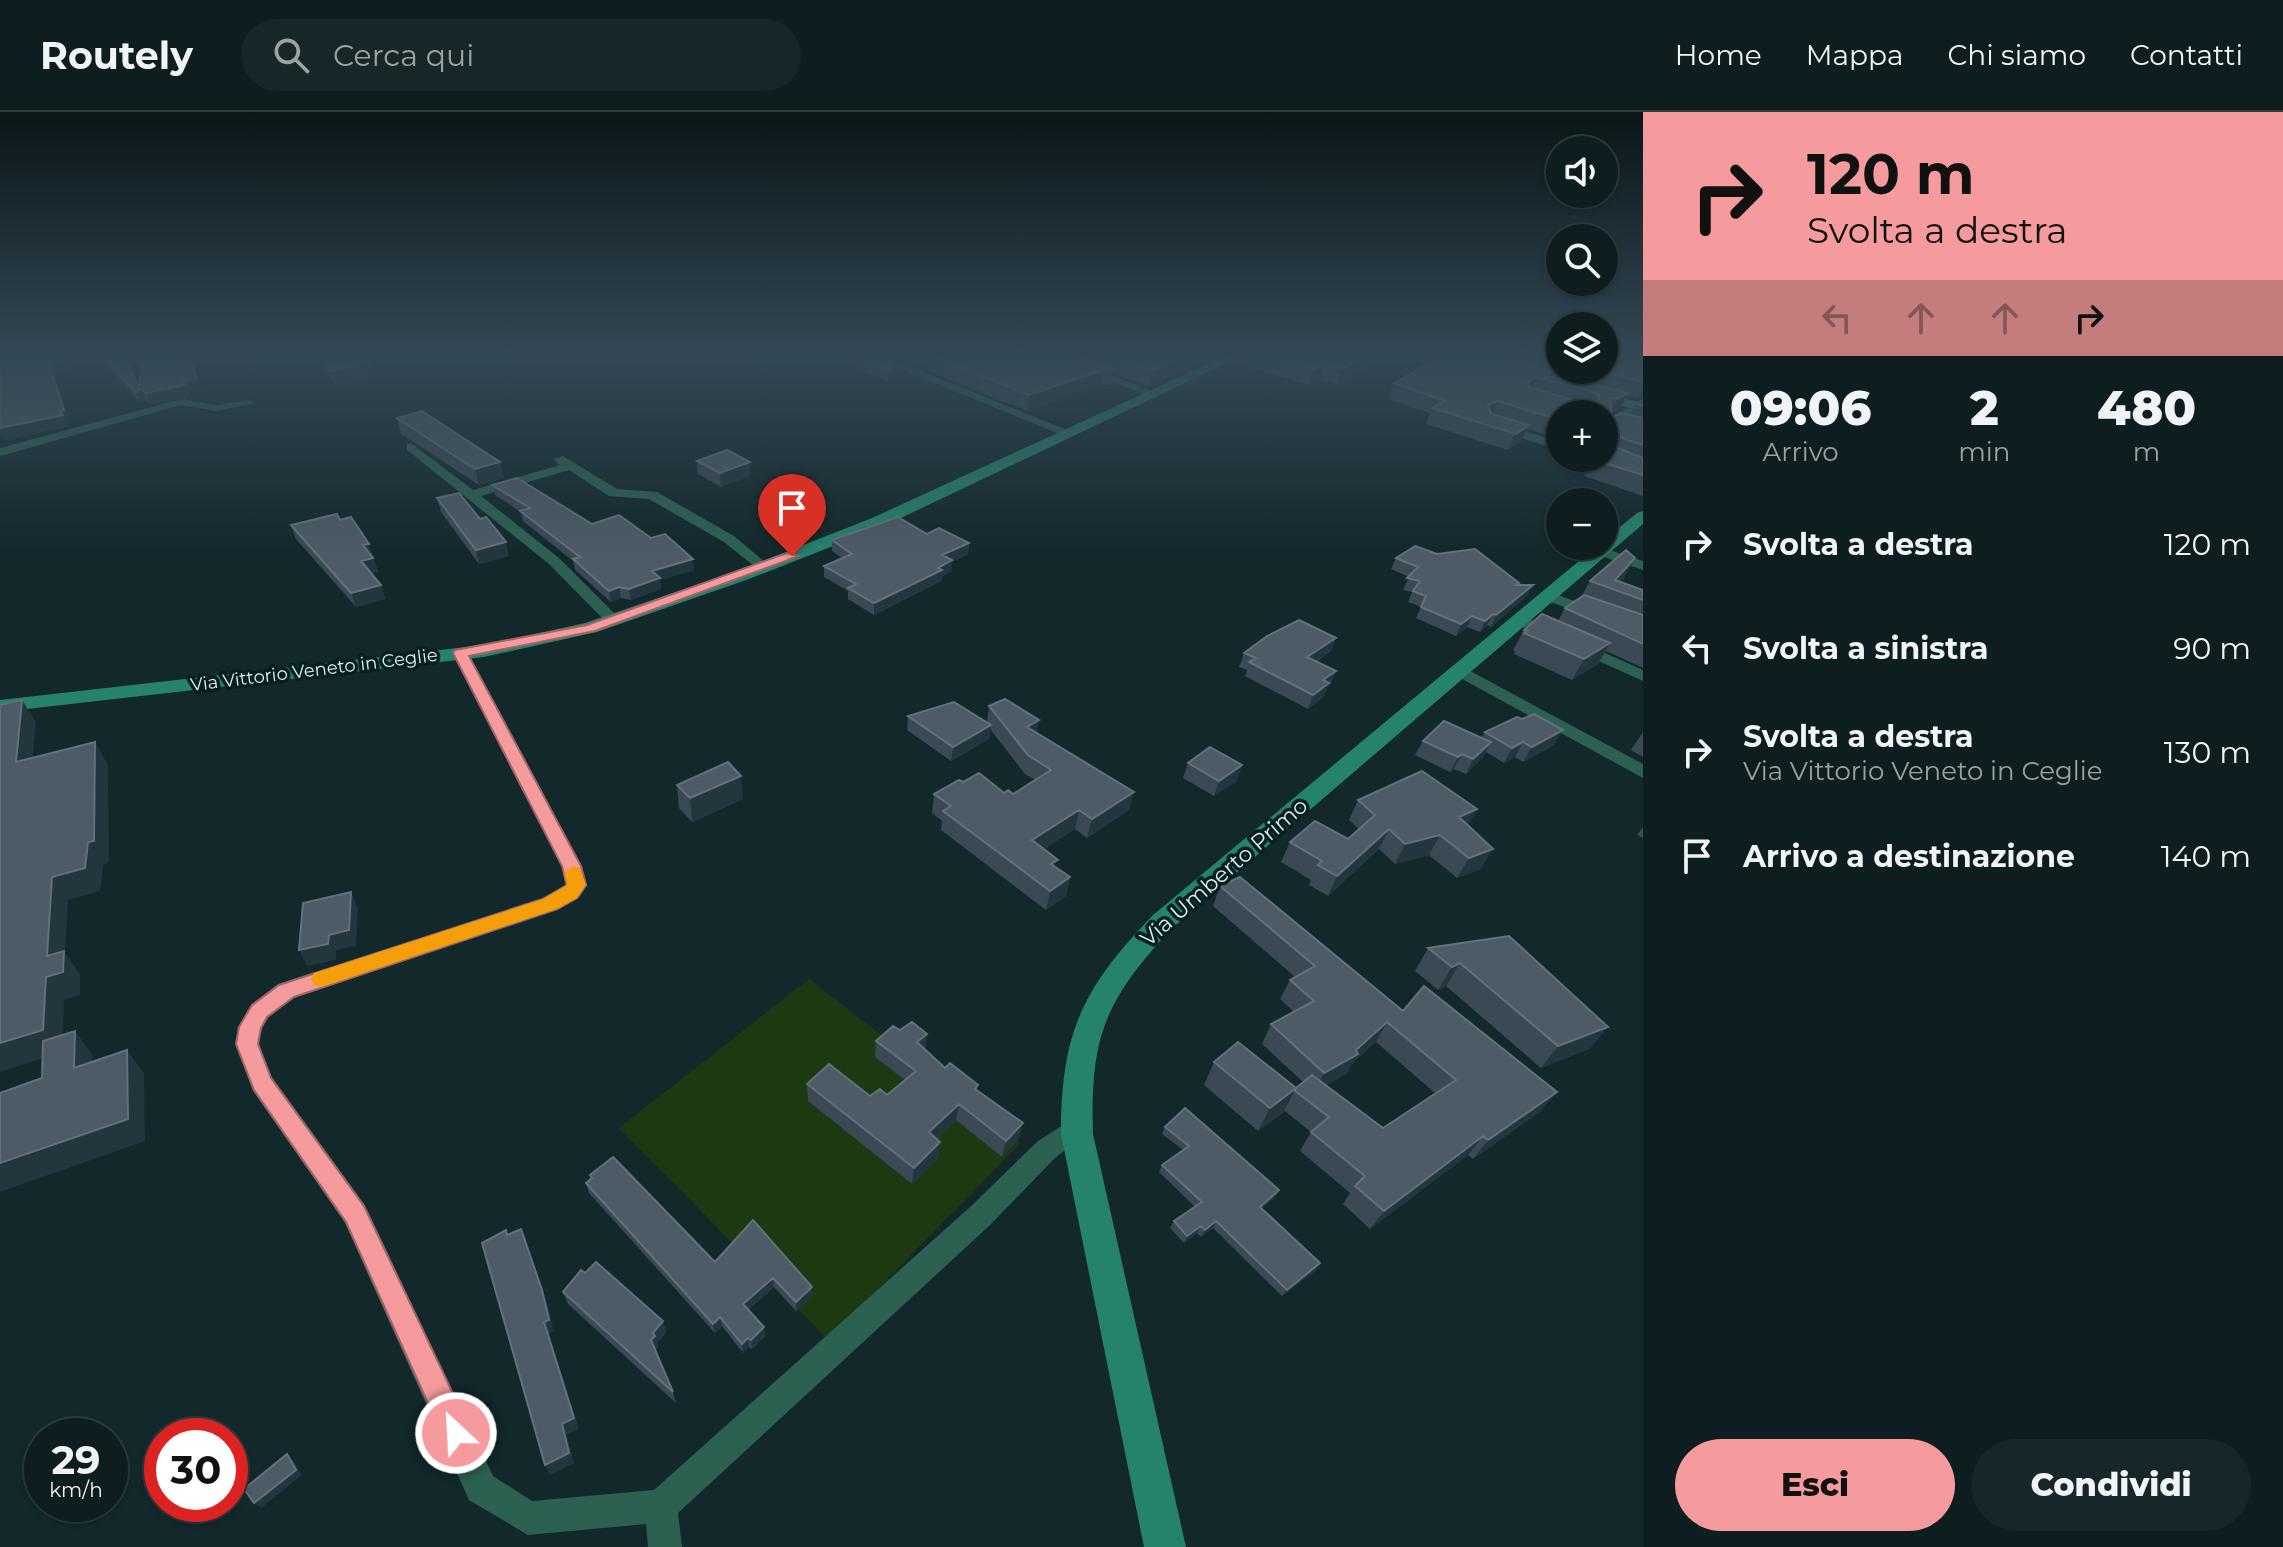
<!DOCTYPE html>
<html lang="it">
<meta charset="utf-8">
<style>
body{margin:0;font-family:Montserrat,sans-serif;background:#172729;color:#f1f3f6;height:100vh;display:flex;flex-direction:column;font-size:30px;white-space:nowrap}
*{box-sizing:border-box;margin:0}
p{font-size:26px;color:#9ba2a5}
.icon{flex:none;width:44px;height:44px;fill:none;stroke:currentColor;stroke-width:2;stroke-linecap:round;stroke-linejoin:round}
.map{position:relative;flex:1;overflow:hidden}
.sheet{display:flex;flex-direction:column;background:#0e1e20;width:640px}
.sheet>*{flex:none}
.guide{background:#f59b9d;color:#111;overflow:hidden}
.tools{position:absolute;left:1546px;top:24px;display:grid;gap:16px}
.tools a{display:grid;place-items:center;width:72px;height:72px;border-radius:50%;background:#0e1e20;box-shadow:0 2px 6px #0004,0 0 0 2px #2e3c3e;font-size:40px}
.speed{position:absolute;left:24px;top:1306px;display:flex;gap:16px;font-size:40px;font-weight:700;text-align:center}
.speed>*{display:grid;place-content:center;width:104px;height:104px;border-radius:50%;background:#0e1e20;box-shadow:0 2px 6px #0004,0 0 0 2px #2e3c3e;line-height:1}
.speed small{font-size:20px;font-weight:400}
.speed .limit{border:12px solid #d22;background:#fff;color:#111}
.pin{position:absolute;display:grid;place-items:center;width:68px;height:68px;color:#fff;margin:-82px -34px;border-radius:50% 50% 50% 0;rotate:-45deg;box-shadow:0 0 8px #0007}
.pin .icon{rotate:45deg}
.me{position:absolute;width:88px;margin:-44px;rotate:335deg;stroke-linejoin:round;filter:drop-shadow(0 0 6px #0008)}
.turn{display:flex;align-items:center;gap:28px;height:168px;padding:0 32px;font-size:36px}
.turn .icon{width:104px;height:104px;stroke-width:2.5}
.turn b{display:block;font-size:56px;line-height:68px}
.lanes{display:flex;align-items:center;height:76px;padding:0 32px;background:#0003;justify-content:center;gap:40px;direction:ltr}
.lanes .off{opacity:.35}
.eta{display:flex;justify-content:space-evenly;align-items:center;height:136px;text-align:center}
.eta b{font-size:48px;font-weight:800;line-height:56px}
.cta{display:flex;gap:16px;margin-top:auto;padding:16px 32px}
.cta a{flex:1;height:92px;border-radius:48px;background:#f59b9d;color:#111;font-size:32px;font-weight:800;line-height:92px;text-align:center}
.cta a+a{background:#172729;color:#f1f3f6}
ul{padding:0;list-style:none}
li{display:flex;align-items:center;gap:24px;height:104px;padding:0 32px}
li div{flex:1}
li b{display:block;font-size:30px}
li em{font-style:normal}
header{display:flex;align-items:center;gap:48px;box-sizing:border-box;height:112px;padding:0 40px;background:#0e1e20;border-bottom:2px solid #2e3c3e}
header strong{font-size:38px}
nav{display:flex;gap:44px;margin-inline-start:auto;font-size:28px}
.search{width:560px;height:72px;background:#172729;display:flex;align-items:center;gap:20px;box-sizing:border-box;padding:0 28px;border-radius:44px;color:#9ba2a5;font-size:30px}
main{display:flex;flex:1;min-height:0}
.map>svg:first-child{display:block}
</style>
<header>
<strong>Routely</strong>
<div class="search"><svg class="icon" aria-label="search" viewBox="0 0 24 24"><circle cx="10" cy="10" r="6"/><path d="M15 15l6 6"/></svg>Cerca qui</div>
<nav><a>Home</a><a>Mappa</a><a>Chi siamo</a><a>Contatti</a></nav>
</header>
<main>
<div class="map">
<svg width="1643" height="1435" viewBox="0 0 1643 1435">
<rect width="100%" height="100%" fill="#12282b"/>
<path fill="#1c3911" d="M809,867L1021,1031L828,1228L619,1016Z"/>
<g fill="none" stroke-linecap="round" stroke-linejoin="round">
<path stroke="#2c6152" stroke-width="6" d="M1100,262L1154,283"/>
<path fill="#2c6152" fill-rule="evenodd" d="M861,241H876L1077,322L1067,325Z
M181,287L216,293L249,288L255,291L216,299L181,293L0,344V336Z
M1643,287V295L1604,318V309Z
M1499,311L1560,330V338L1495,318V312Z
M411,331L473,378L560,353L553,347L563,344L617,377L657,380L734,424L771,455L764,459L759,458L724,430L649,387L609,384L569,358L481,384L559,446L621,508L613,513L607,511L549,452L407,338V332Z
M1600,435L1643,449V458L1595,442L1593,439Z
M1550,480L1643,514V524L1545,488L1542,485Z
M1522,504L1643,558V569L1516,512L1514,509Z
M460,536L468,541L582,754L587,773L579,786L558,798L294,886L268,906L262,917L259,932L272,965L365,1093L493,1364L532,1389L654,1378L969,1096L1038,1029L1060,1015L1077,1010L1086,1014L1090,1022L1086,1030L1068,1036L1056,1045L989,1114L678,1401L682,1435H648L646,1412L528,1423L469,1388L345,1111L253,979L235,932L238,915L252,892L278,872L542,786L565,773L562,754L452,541Z
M1461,554L1643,652V666L1455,563L1453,559Z"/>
<path fill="#25826b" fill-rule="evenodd" d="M1232,241H1248L884,414L749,467L597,520L484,545L0,600V588L484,533L585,511L737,459L872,406Z
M1591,278L1643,291V299L1586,285L1584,282Z
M1643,399V412L1171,817C1105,889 1090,924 1093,1022L1186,1435H1144L1061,1022C1061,919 1083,876 1153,803L1597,434H1604V428L1637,401Z"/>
</g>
<path fill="#3a4954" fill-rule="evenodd" d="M96,241H123L139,275L180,249L201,277L188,279L190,283L184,285L151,292L145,288L141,292Z
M316,241H366L376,263L335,273Z
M839,241H881L894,246L893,257L888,269L839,249Z
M884,241H900L898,247Z
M936,241H1224L1148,274L1113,262L1111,273H1101L1027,299L928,259L929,243Z
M1237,241H1396L1337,273L1320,268L1309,273L1235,251Z
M1426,241H1504L1529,253L1504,241H1560V258H1604L1643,241V284L1638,286L1626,283L1620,297L1611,301L1612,305L1630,303L1636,292L1643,288V384L1584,364L1590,352L1571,346H1604V302H1560V327L1527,317L1521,329L1508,338L1426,312L1430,301L1388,287L1394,271L1435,248Z
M397,306L500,350L504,366L479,373L401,322Z
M697,349L750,350V364L721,375L698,362Z
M492,373L592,412L694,458L660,468L661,477L631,488L621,486L611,490L575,458L573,449L523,409L521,400L495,383Z
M437,386L509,444L479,452L441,400Z
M340,408L373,445L378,460L371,461L381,473L385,487L356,495L296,427L291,413Z
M927,422L969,431L968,442L952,450L951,460L942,464L941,469L874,503L848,487V479L824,465V454L842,446L832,439V428Z
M1437,442L1519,471L1518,473H1533L1527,484L1491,515L1487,513L1480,520L1467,515L1456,524L1416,506L1421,495L1408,490L1412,480L1403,478L1409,465L1391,457L1396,446Z
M1625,465L1620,470L1643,478V556L1606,539L1598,552L1572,568L1514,542L1515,539L1513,538L1524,518L1558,509L1565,496L1581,485L1590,469Z
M1336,526L1331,539L1316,550L1336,559L1330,573L1327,575L1323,585L1308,597L1245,564L1247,558L1239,555L1244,541Z
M989,594L1037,621L1129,698L1087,726L1075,717L1044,737L1056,755L1070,765L1066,784L1046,798L941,718L942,709L932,701L934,682L963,670L1013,682L1035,668L1025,662L990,617L989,627L951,649L907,618L908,604L987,611Z
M1522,607L1563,618L1554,633L1523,650L1515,645L1504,651L1486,640L1483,645L1466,662L1454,657L1450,660L1415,643L1423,629L1481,626L1485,620Z
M1643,620V645L1631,638Z
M1188,651L1237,669L1214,684L1183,666Z
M677,673L743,687L692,710L679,696Z
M1358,688L1477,697L1468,713L1481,757L1457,766L1429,743L1395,752L1379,737L1328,784L1309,773L1311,768L1281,750L1290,730L1348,727L1359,717L1349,708Z
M1643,715V726L1637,723Z
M1220,774L1403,899L1541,999L1473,1047L1468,1043L1370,1117L1343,1092L1350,1081L1300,1039L1311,1020L1285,999L1258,1019L1204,973L1214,950L1296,976L1303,970L1262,932L1271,912L1294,900L1280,887L1290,868L1295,865L1213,794ZM1376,930L1435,981L1383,1016L1326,973L1346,962L1354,949Z
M1428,836L1608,915L1589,937L1541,956L1446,874L1438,878L1415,859Z
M927,922L925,937L945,956L978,973L977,979L1019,1027L1002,1045L956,1008L937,1027L940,1030L938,1046L912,1072L808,989L807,972L870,984L887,983L905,968L875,945L876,929Z
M1165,1015L1279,1078L1275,1085L1262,1096L1316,1158L1282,1184L1213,1116L1201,1125L1197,1121L1184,1131L1170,1116L1174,1109L1195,1095L1159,1060L1162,1053L1183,1038L1162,1022Z
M590,1063L715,1150L812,1175V1185L796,1199L774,1175L748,1198L764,1215L765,1224L752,1237L749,1235L743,1241L722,1214L715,1221L589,1081L586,1071L591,1067Z
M563,1180L663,1209L666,1221L657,1231L658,1235L656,1238L673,1280L676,1291L568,1192Z"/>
<path fill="#23353d" d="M59,241H84L62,245L68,261L54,263L70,309L67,310L69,314L4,328L0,322V316L60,299L49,252Z
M1192,241H1224L1148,274L1151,259Z
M1373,241H1396L1337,273L1342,257Z
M894,246L893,257L888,269L889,258Z
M372,249L376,263L335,273L331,259Z
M1325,252L1320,268L1309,273L1314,257Z
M1104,258L1101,273L1027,299L1029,283Z
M1537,265L1530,281L1527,271Z
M197,266L201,277L188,279L190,283L151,292L146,281L182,269Z
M1643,276V284L1638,286Z
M140,277L145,288L141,292L136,281Z
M1628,281L1620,297L1609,303L1617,287Z
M1497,289L1490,305L1488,293Z
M1529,313L1521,329L1508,338L1516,322Z
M1613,323L1605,340L1604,327Z
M500,350L504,366L479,373L475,357Z
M750,350V364L721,375L720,361Z
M506,430L509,444L479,452L476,438Z
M969,431L968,442L952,450L951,460L942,464L941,469L874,503V491L942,443Z
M369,432L373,445L363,433Z
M373,446L378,460L366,463L361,449Z
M1635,446L1625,465L1613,477L1615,468Z
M693,447L694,458L660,468L661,477L631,488L629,477L652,459Z
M381,473L385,487L356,495L351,481Z
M1533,473L1527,484L1491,515L1496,503Z
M619,475L621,486L611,490L609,479Z
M1493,502L1487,513L1480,520L1485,509Z
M1472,504L1467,515L1456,524L1461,512Z
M1336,526L1331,539L1302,559L1307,545Z
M1610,531L1598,552L1572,568L1584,547Z
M1336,559L1323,585L1308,597L1313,583L1323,568Z
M22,588L36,610L30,672L16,650Z
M1039,608L1036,627L1027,615Z
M991,613L989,627L951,649L953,635Z
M1563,618L1554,633L1523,650L1532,635Z
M95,630L108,653L109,751L103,753L100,779L68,788L65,841L80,862V883L64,888L62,940L0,960V931L47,844L52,765Z
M1491,630L1483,645L1466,662L1473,647Z
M1523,630L1515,645L1504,651L1512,636Z
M1462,642L1454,657L1450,660L1458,645Z
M1242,653L1237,669L1214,684L1219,669Z
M741,664L743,687L692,710L690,686Z
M1134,680L1129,698L1087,726L1092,707Z
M1477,697L1466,717L1459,705Z
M1079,698L1075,717L1028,747L1032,728Z
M1389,717L1379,737L1328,784L1337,764Z
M1440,723L1429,743L1395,752L1405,732Z
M1493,737L1481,757L1457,766L1469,746Z
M1070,765L1066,784L1046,798L1050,779Z
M351,780L358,796L356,834L336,838V848L307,854L299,838Z
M1460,851L1446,874L1438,878L1452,855Z
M1387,910L1376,930L1354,949L1346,962L1314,980L1324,961L1356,938Z
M1608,915L1589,937L1541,956L1558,934Z
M75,919L92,942V978L74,956Z
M927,922L925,938L917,930Z
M127,938L144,961L145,1029L0,1080V1051Z
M1296,976L1284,999L1258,1019L1270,996Z
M1557,980L1541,999L1473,1047L1488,1028Z
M959,992L956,1008L927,1036L929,1020Z
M1023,1011L1019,1027L1002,1045L1006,1029Z
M1483,1024L1468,1043L1370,1117L1384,1099Z
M940,1030L938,1046L912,1072L914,1056Z
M1279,1078L1275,1085L1256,1102L1260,1095Z
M1216,1109L1213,1116L1201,1125L1205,1118Z
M1201,1114L1197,1121L1184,1131L1187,1124Z
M521,1117L547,1190L554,1219L549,1222L579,1317L567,1323L574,1351L550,1363L545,1353L562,1312L544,1210Z
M1320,1151L1316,1158L1282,1184L1287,1178Z
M773,1166L774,1175L744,1201L743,1192Z
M812,1175V1185L796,1199V1190Z
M720,1205L722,1214L715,1221L713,1212Z
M663,1209L666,1221L657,1231L658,1235L654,1239L651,1228L653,1221Z
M764,1215L765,1224L752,1237L751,1228Z
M748,1226L749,1235L743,1241L742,1232Z
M287,1342L293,1348L302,1363L261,1396L254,1391Z"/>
<path fill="#4c5b65" stroke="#63717a" stroke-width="2" fill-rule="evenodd" d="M0,241H59L63,250L49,252L64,298L60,299L63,303L0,316Z
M101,241H123L139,275L143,246L171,241H176L179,249L189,247L197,266L182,269L186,272L180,274L146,281L140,277L136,281Z
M320,241H366L372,249L331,259Z
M847,241H881L894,246L889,258Z
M936,241H1069L1114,258H1104L1029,283L929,243Z
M1101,241H1192L1151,259Z
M1258,241H1373L1342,257L1325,252L1314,257Z
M1448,241H1504L1522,250L1565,265L1628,281L1617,287L1610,286L1612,305L1621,301L1643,306V333L1613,323L1604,327V302H1560V308L1497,289L1488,293L1491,302L1529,313L1516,322L1432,296L1445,289L1394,271ZM1537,265L1596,281L1600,286L1597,289H1577L1531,276L1527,271Z
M1543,241H1560V248L1556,247Z
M1604,241H1643V270L1598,258H1604Z
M1643,288V294L1636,292Z
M422,299L500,350L475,357L397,306Z
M1604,330L1643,346V363L1592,347L1604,346V338L1605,337H1604Z
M727,338L750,350L720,361L697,349Z
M517,366L592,412L619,403L651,426L665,422L693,447L652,459L660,466L629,477L619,475L609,479L573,447L580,445L520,399L530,396L492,373Z
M459,381L480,407L486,405L506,430L476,438L437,386Z
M337,402L340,408L351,405L369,432L363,433L373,446L361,449L381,473L351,481L291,413Z
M898,405L927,422L939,416L969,431L942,443L952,448L938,456L942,458L874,491L848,476L856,472L824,454L852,442L832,428Z
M1415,434L1437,442L1475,437L1519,471L1516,473H1533L1496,503L1493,502L1485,509L1472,504L1461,512L1421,495L1426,484L1413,479L1420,469L1407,466L1418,455L1396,446Z
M1626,438L1635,446L1615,468L1643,478V488L1590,469Z
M1584,483L1643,503V532L1565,496Z
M1542,502L1610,531L1584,547L1524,521L1527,519L1524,518Z
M1299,508L1336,526L1307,545L1336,559L1323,568L1329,571L1313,583L1249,550L1256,546L1244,541L1267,524Z
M1005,587L1039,608L1027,615L1134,680L1092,707L1079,698L1032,728L1058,748L1051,752L1070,765L1050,779L943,699L951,694L934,682L959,668L963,670L979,661L1004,681L1008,678L1013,682L1051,658L1028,643L989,594Z
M22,588L16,650L95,630L94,729L88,730L85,756L52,765L47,844L64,839L63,860L46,865L43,918L0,931V593Z
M954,590L991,613L953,635L908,604Z
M1534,602L1563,618L1532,635L1523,630L1512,636L1485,620L1517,605L1522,607Z
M1444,609L1491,630L1473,647L1462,642L1458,645L1423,629Z
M1210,635L1242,653L1219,669L1188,651Z
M728,650L741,664L690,686L677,673Z
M1422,659L1477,697L1459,705L1493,737L1469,746L1440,723L1405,732L1389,717L1337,764L1318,753L1322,749L1290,730L1315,709L1348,727L1375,703L1358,688Z
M1240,765L1403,899L1424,874L1557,980L1488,1028L1483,1024L1384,1099L1355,1074L1365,1064L1311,1020L1329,1005L1295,979L1296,976L1312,963L1383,1016L1456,968L1387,910L1356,938L1358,942L1324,961L1271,912L1314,889L1290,868L1315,854L1220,774Z
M351,780L349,818L329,823L328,832L299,838L303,791Z
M1509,824L1608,915L1558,934L1460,851L1452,855L1428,836Z
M912,910L927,922L917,930L945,956L950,951L978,973L975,977L1023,1011L1006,1029L959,992L929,1020L940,1030L914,1056L807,972L829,952L870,984L880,977L887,983L916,959L876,929L893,914L900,918Z
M75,919L74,956L127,938L128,1007L0,1051V981L42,966L43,929Z
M1238,930L1296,976L1270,996L1214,950Z
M1185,996L1279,1078L1260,1095L1320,1151L1287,1178L1216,1109L1205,1118L1201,1114L1187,1124L1174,1109L1202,1090L1162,1053L1189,1034L1165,1015Z
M613,1045L715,1150L753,1108L812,1175L796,1190L773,1166L743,1192L764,1215L751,1228L748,1226L742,1232L720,1205L713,1212L586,1071L592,1066L590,1063Z
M521,1117L542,1178L549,1208L544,1210L574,1306L562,1312L569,1341L545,1353L482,1131L506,1118L507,1123Z
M596,1150L663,1209L653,1221L655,1224L651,1228L673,1280L563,1180L581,1158L585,1161Z
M287,1342L296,1358L254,1391L244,1377Z"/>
<linearGradient id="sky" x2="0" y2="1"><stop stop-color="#0a1618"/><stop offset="0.55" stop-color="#334855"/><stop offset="1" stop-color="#334855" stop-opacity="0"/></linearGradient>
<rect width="1643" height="442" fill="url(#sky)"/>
<path fill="#f59b9d" stroke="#9f6566" stroke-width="2" d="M787,441L799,444L595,519L469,544L581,754L586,773L577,786L557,797L294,885L267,905L261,916L258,932L271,966L364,1094L467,1311L471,1321L467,1331L456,1336L446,1331L346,1110L254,978L236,932L239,915L252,893L279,873L543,787L567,773L562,754L453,541L455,538L587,513Z"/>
<path fill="#f59e0b" d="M573,754L580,756L586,773L577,786L557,797L322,875L314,873L311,867L314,861L543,787L567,773L564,761Z"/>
<g text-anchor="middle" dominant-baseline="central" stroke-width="7" stroke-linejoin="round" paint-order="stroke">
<g font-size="18" fill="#deebed" stroke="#081f22">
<text transform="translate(314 558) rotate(-7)">Via Vittorio Veneto in Ceglie</text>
</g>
<g font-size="22" fill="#deebed" stroke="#081f22">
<text transform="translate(1224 760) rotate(-41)">Via Umberto Primo</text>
</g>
</g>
</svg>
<div class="tools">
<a><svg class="icon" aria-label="sound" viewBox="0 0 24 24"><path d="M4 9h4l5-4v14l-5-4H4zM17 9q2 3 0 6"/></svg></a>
<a><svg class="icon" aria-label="search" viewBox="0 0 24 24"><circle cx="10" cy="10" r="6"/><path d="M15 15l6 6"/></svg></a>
<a><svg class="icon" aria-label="layers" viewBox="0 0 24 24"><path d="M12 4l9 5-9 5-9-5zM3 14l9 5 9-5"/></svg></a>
<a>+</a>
<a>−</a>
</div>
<div class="speed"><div>29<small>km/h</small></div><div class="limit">30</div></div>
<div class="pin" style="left:792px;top:444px;background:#d93025"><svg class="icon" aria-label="arrive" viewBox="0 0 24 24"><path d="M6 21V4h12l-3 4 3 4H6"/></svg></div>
<svg class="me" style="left:456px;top:1321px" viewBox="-20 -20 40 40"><circle r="17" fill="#f59b9d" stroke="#fff" stroke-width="3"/><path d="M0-11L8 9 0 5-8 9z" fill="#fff"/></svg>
</div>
<section class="sheet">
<div class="guide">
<div class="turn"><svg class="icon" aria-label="right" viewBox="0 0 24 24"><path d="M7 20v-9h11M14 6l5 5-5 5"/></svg><div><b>120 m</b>Svolta a destra</div></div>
<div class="lanes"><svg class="icon off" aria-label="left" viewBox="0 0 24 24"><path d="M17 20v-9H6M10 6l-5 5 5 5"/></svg><svg class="icon off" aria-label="ahead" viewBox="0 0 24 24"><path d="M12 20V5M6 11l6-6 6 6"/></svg><svg class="icon off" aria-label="ahead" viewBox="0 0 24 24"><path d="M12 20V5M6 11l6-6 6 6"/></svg><svg class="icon" aria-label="right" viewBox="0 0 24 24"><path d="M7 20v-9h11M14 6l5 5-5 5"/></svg></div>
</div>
<div class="eta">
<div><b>09:06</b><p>Arrivo</p></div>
<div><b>2</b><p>min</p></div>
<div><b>480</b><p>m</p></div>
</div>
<ul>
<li><svg class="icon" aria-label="right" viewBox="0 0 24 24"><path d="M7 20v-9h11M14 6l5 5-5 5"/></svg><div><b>Svolta a destra</b></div><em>120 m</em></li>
<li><svg class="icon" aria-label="left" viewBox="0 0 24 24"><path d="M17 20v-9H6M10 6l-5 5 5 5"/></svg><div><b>Svolta a sinistra</b></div><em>90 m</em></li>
<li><svg class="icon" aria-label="right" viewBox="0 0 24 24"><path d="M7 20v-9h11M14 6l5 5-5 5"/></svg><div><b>Svolta a destra</b><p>Via Vittorio Veneto in Ceglie</p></div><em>130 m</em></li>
<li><svg class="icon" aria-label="arrive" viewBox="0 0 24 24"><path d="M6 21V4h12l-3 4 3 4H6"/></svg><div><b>Arrivo a destinazione</b></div><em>140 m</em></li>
</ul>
<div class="cta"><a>Esci</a><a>Condividi</a></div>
</section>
</main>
